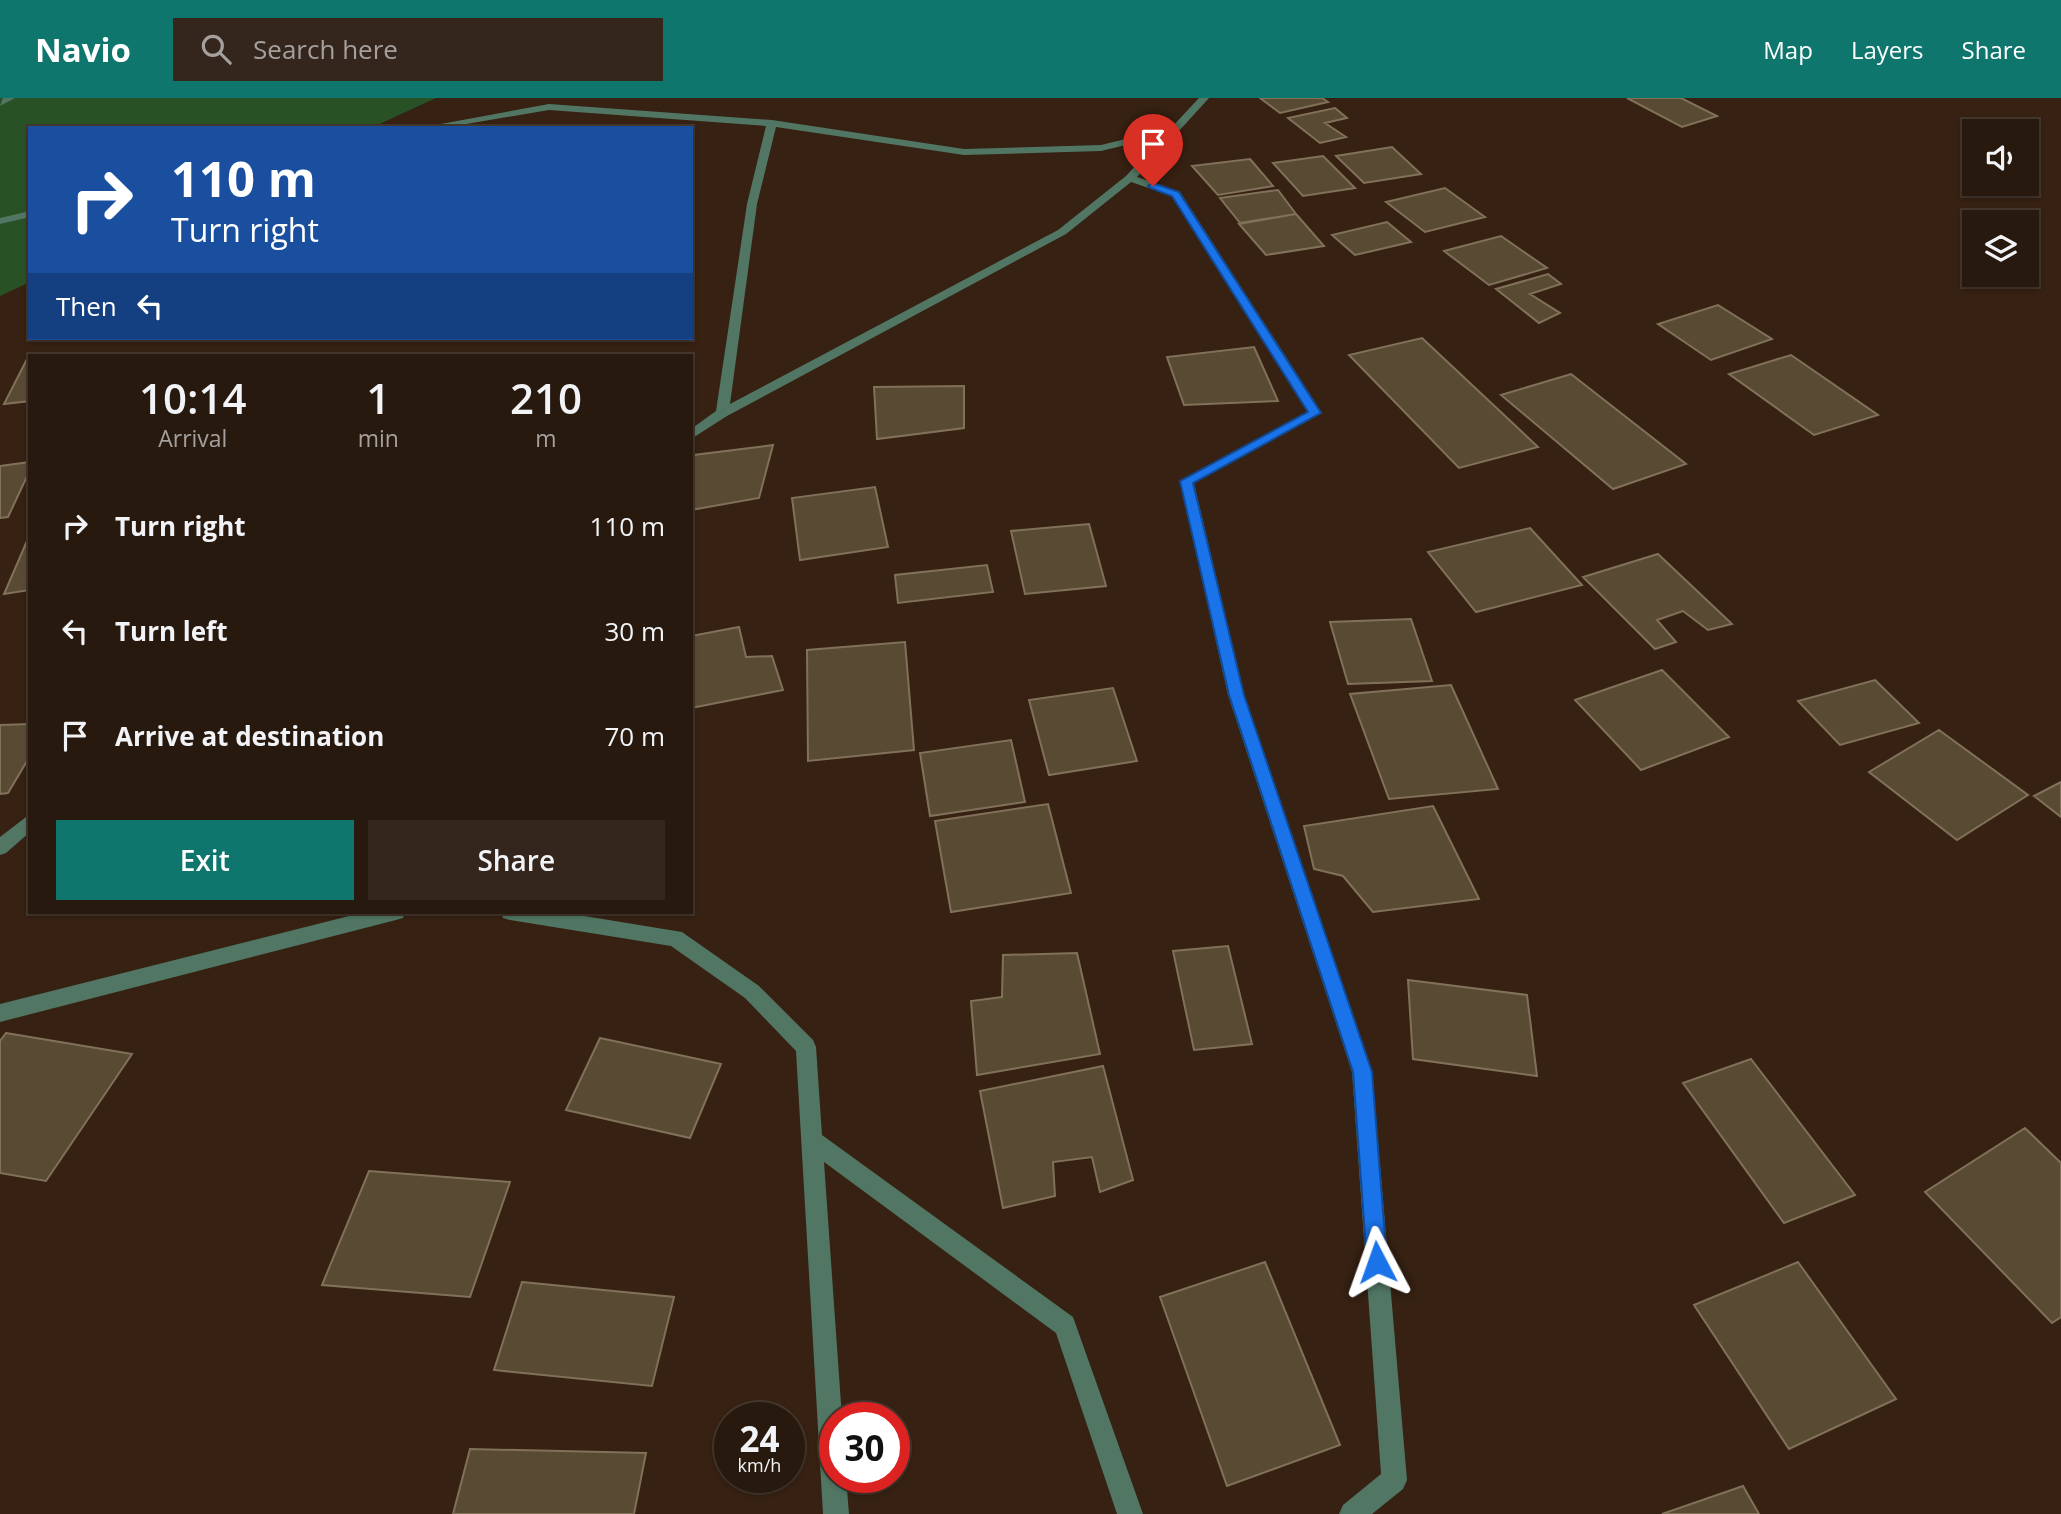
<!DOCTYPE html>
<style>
body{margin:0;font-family:"Open Sans",sans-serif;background:#34261c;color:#f1f3f6;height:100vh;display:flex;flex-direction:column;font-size:26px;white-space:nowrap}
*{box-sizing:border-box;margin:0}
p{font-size:23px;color:#a5a09e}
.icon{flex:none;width:38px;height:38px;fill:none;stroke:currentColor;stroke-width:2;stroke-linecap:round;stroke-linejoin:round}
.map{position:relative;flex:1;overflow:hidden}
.details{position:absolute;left:28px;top:256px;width:665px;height:560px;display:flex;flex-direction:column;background:#28190e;border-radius:0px;box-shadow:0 2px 5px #0004,0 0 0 2px #44382e}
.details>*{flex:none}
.top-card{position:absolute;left:28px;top:28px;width:665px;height:214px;border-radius:0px;box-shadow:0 2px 5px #0004,0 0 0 2px #44382e;background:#1a4fa0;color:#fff;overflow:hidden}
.fabs{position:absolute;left:1962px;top:21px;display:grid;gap:14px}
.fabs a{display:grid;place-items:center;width:77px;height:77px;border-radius:0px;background:#28190e;box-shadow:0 2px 5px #0004,0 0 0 2px #44382e;font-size:35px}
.speed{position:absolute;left:714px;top:1304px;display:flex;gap:14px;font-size:35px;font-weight:700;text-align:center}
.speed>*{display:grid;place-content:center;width:91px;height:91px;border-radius:50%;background:#28190e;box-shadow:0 2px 5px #0004,0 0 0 2px #44382e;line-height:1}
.speed small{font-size:18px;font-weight:400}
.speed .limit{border:10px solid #d22;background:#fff;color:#111}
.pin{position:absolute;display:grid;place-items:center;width:60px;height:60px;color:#fff;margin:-72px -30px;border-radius:50% 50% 50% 0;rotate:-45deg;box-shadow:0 0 7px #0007}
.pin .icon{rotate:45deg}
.me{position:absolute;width:77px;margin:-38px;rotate:356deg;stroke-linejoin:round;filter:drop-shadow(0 0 5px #0008)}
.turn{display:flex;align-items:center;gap:24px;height:147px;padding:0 28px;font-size:32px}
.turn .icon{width:91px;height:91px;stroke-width:2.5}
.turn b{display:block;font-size:49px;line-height:60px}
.then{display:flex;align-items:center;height:66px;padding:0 28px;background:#0003;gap:14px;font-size:26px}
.eta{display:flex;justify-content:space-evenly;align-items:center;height:119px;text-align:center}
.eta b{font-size:42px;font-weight:600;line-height:49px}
.primary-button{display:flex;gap:14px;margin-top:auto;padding:14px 28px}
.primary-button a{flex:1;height:80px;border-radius:0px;background:#0f766e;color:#fff;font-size:28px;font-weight:600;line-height:80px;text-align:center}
.primary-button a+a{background:#34261c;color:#f1f3f6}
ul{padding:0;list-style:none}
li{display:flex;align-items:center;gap:21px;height:105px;padding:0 28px}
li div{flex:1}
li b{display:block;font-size:26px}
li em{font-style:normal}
header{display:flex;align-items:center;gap:42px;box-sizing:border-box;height:98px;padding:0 35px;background:#0f766e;color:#fff}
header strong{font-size:33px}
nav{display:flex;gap:38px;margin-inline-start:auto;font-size:24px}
.search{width:490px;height:63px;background:#34261c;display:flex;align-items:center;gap:18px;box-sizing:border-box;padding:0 24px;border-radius:0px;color:#a5a09e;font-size:26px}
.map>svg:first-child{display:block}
</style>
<header>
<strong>Navio</strong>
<div class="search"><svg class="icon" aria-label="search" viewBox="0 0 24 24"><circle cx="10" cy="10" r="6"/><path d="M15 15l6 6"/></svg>Search here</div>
<nav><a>Map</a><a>Layers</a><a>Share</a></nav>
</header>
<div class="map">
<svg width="2061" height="1416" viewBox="0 0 2061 1416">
<rect width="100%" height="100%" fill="#362112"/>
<path fill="#285225" d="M0,0H436L371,30H30V184L0,198Z"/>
<path fill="#594a34" stroke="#817159" stroke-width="2" d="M1260,0H1322L1328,4L1280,15Z
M1627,0H1681L1717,18L1682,29Z
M1335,10L1347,20L1325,25L1346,39L1320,45L1288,20Z
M1392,49L1421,76L1364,85L1336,58Z
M1323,58L1355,90L1303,98L1273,65Z
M1250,61L1273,88L1218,97L1192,68Z
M1445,90L1485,119L1425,134L1386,104Z
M1278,92L1296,116L1240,125L1220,100Z
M1296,116L1324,148L1266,157L1239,126Z
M1387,124L1411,144L1355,157L1332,137Z
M1501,138L1547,170L1489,187L1444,153Z
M1548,176L1561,186L1530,196L1560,215L1539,225L1496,191Z
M1718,207L1772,241L1711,262L1658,226Z
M1422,240L1538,349L1459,370L1349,257Z
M1254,249L1278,303L1184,307L1167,259Z
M1791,257L1878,317L1814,337L1729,276Z
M27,261H30V303L4,306Z
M1571,276L1686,366L1613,391L1501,297Z
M964,288V330L877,341L874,289Z
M773,347L759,400L691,412L694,357Z
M30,364V372L8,419L0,420V368Z
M875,389L888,449L800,462L792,400Z
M1089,426L1106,488L1025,496L1011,433Z
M1530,430L1582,487L1476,514L1428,454Z
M30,436V492L4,496Z
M1658,456L1732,526L1708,532L1683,513L1657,522L1676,544L1655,551L1583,479Z
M987,467L993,494L898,505L895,477Z
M1411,521L1432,583L1348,586L1330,524Z
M739,529L746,559L772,558L783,592L691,610V538Z
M905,544L914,652L808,663L807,552Z
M1662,572L1729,639L1641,672L1575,602Z
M1875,582L1919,625L1840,647L1798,603Z
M1451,587L1498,691L1389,701L1350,596Z
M1113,590L1137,663L1049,677L1029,602Z
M30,626V658L8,695L0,696V627Z
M1939,632L2028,697L1957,742L1869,674Z
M1011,642L1025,704L930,718L920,655Z
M2061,684V719L2034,698Z
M1048,706L1071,795L951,814L935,723Z
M1433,708L1479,801L1373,814L1343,778L1314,771L1304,728Z
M1228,848L1252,946L1194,952L1173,853Z
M1077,855L1100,956L977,977L971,903L1002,899L1003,857Z
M1408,882L1527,897L1537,978L1413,961Z
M6,935L132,956L46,1083L0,1075V943Z
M600,940L721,966L690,1040L566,1012Z
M1751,961L1855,1097L1784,1125L1683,985Z
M1103,968L1133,1082L1100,1094L1092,1059L1053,1064L1055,1098L1003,1110L980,993Z
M2025,1030L2061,1065V1219L2052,1225L1925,1094Z
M369,1073L510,1084L470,1199L322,1187Z
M1265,1164L1340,1347L1227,1388L1160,1199Z
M1798,1164L1896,1301L1789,1351L1694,1207Z
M522,1184L674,1199L652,1288L494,1272Z
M470,1351L646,1355L634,1416H453Z
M1743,1388L1759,1416H1662Z"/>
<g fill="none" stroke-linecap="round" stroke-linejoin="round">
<path fill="#517663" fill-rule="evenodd" d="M3,0H15L0,8Z
M1199,0H1209L1137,79L1180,94L1322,315L1194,385L1244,597L1372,974L1407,1382L1403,1391L1372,1416H1339L1343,1407L1381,1376L1352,974L1228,597L1180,383L1308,314L1172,98L1131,84L1066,136L727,318L691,341V331L716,313L747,106L766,28L549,12L443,30H419L549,6L772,22L964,51L1101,47L1171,30ZM776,29L964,57L1101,53L1163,38L1126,78L1058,132L730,306L757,106Z
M30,113V119L0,126V120Z
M30,716V734L6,755L0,757V739Z
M365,814H405L403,820L396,822L0,924V906Z
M501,814H560L682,834L759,888L813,942L816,949L822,1037L1073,1219L1143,1416H1117L1056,1235L824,1064L842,1320H835V1379H846L849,1416H823L796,953L745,900L671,848L510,822L503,820Z"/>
</g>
<path fill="#1a73e8" stroke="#114b97" stroke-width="2" d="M1153,85L1179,94L1321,315L1193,385L1244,597L1372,974L1387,1164L1384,1172L1377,1175L1370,1172L1367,1164L1353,974L1229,597L1180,383L1308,314L1172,98L1150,90L1148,88Z"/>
</svg>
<div class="fabs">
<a><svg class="icon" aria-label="sound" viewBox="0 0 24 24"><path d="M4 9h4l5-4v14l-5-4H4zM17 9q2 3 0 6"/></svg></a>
<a><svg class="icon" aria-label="layers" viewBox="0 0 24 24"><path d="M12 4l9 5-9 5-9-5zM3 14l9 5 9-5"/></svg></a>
</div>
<div class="speed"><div>24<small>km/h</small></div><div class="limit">30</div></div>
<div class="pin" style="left:1153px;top:88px;background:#d93025"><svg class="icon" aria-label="arrive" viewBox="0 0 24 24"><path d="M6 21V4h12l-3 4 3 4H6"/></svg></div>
<svg class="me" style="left:1377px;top:1164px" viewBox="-20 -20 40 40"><path d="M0-17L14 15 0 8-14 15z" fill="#1a73e8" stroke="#fff" stroke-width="4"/></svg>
<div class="top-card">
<div class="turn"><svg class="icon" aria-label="right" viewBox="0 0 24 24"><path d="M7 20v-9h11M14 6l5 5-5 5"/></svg><div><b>110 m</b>Turn right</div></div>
<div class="then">Then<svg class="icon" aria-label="left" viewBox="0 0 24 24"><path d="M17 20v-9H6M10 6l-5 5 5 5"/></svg></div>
</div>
<section class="details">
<div class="eta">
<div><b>10:14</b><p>Arrival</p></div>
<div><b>1</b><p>min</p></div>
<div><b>210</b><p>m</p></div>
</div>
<ul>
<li><svg class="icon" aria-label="right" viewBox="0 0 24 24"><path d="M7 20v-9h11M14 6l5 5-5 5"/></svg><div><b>Turn right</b></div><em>110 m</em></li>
<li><svg class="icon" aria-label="left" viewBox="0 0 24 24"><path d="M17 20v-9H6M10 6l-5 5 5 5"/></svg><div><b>Turn left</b></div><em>30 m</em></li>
<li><svg class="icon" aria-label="arrive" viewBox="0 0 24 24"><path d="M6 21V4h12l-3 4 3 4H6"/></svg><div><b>Arrive at destination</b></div><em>70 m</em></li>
</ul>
<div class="primary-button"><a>Exit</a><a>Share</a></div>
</section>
</div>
